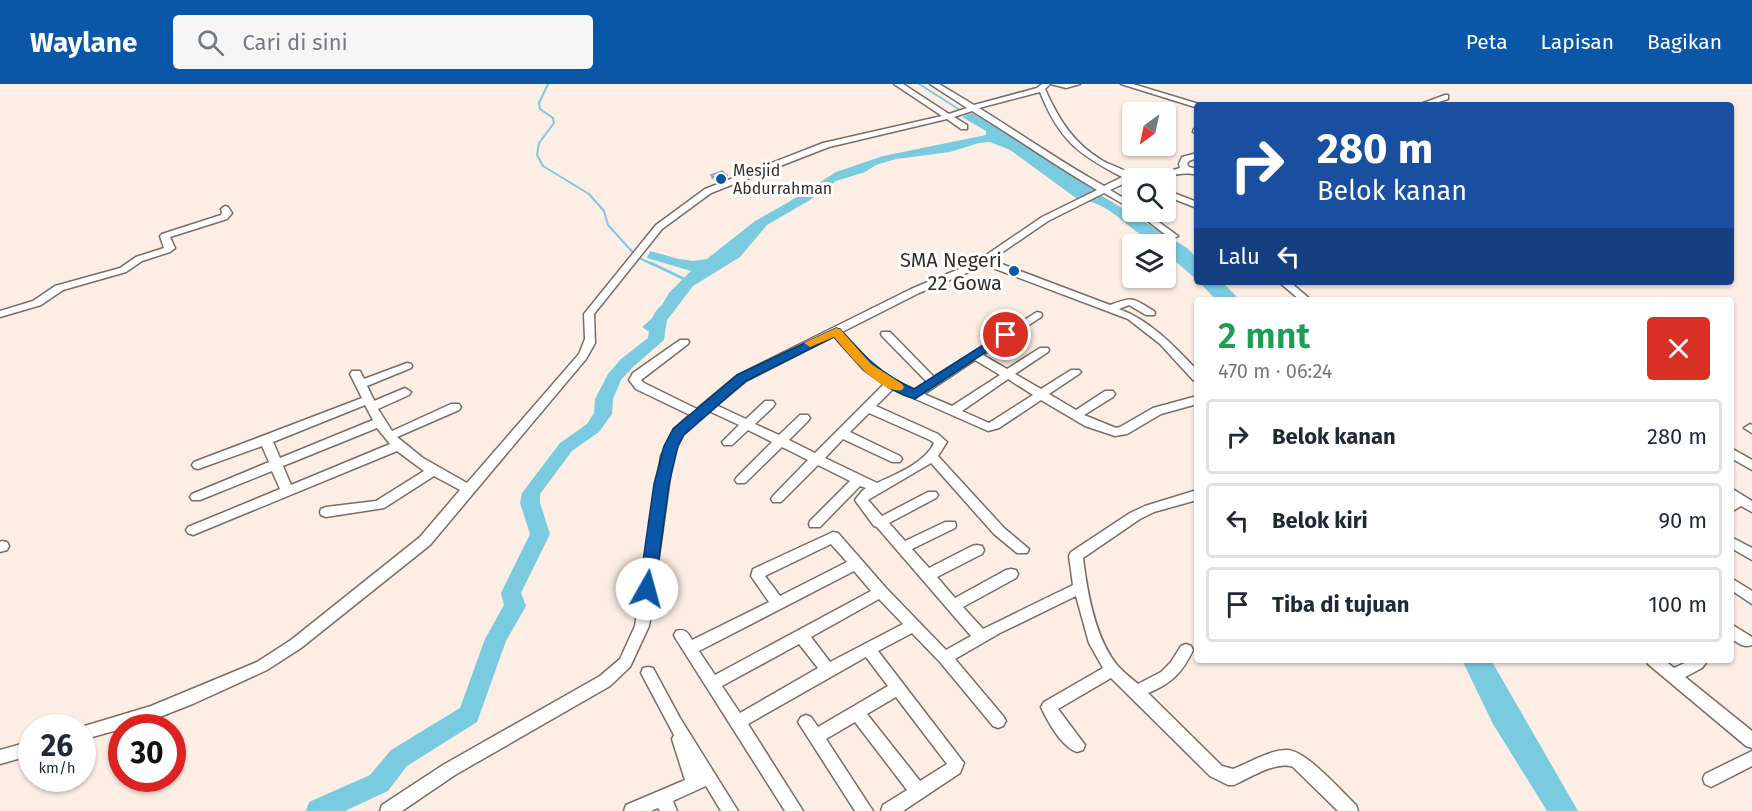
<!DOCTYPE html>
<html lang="id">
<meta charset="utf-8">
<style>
body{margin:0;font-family:"Fira Sans",sans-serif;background:#f6f6f7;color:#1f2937;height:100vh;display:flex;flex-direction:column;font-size:22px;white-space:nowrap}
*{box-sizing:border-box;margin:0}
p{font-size:20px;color:#747a83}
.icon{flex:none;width:33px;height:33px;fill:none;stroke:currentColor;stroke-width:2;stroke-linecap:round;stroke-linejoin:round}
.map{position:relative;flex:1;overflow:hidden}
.panel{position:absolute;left:1194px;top:213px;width:540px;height:366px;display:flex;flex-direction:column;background:#fff;border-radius:6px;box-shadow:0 2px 4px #0004}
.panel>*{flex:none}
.banner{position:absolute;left:1194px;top:18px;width:540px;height:183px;border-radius:6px;box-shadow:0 2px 4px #0004;background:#1a4fa0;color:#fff;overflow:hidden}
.needle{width:39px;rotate:213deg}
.buttons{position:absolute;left:1122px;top:18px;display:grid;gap:12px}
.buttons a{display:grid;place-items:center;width:54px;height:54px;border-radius:6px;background:#fff;box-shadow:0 2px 4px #0004;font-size:30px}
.speed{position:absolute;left:18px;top:630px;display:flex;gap:12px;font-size:30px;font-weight:700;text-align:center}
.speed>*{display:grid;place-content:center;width:78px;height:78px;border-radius:50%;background:#fff;box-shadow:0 2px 4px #0004;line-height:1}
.speed small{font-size:15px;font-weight:400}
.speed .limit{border:9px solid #d22;background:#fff;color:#111}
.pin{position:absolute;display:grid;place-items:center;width:51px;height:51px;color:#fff;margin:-26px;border:3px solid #fff;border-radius:50%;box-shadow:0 2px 6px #0007}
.me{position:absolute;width:66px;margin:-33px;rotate:7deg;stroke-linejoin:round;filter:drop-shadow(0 0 4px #0008)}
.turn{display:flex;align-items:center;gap:21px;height:126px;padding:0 24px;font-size:27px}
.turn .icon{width:78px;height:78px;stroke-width:2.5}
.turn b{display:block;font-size:42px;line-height:51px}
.then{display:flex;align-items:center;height:57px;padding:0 24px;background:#0003;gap:12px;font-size:22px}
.round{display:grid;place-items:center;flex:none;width:63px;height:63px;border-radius:6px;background:#f6f6f7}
.overview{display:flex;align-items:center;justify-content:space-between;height:102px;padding:0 24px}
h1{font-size:36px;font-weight:600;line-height:45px;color:#1e9e55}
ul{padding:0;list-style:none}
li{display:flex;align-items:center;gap:18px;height:75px;margin:0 12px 9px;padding:0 12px;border:3px solid #e0e1e3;border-radius:6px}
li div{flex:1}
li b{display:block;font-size:22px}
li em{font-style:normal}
header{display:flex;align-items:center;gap:36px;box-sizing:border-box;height:84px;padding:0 30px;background:#0957a6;color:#fff}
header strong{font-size:28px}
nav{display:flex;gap:33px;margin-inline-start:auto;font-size:21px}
.search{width:420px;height:54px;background:#f6f6f7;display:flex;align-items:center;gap:15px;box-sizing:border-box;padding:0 21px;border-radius:6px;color:#747a83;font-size:22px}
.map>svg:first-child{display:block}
</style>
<header>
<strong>Waylane</strong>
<div class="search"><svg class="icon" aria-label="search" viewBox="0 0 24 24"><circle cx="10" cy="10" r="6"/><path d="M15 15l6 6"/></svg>Cari di sini</div>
<nav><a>Peta</a><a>Lapisan</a><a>Bagikan</a></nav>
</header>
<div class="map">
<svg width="1752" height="727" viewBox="0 0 1752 727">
<rect width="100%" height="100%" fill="#fdeee5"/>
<path fill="#7acbdf" d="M972,29L1004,47L1104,113L1187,164L1197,174V196L1166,169V160C1136,160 1113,115 1080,117L1010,66L990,58L979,59L950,68L896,75L876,81L865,88L836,97L810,116L767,141L740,173L693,202L664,240L648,247L642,243L656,231L669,209L691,187L647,174L650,167L679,175L693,177L707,175L755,137L787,119L836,88L883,72L986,51V47L962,33Z
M1199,198H1222L1240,216H1216Z
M1462,576H1491L1578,727H1547L1493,640Z"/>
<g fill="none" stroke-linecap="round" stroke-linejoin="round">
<path stroke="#7acbdf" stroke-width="2" d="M548,0L539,19L540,25L553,34L554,39L539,59L537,71L543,82L589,110L604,127L608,141L637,173L654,181
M919,0L971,33"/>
<path stroke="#7acbdf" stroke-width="3" d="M651,179L686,196"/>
<path fill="#7acbdf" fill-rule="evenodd" d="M669,218L677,223L667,235L664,256L633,283L621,296L613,315L612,330L599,348L572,367L540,410V419L550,450L521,509L526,522L506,557L477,638L407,682L388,707L345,727H306L309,718L370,691L391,666L460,624L485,555L504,521L501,509L530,450L520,419L522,409L560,359L587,340L594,329L595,315L608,290L621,275L648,254C650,240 652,223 669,218Z"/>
<g stroke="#796d65" stroke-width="3">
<path id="minor" d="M894,0H903L949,30L967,24L930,0H939L974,21L1037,4L1042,0H1050L1045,5C1059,36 1073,59 1103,77C1113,82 1129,87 1136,94L1110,106L1132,119V125L1104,109L1048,137L991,176L1110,221C1134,212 1132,214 1154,227L1155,229L1154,231H1146L1129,221L1119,225C1151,237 1174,262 1197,286V297L1193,296L1160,260L1128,235L985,181L919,209L842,248C866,275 880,291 915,306L927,298L882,252L881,250L882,248H890L934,293L1037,228L1041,229L1042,231L1041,233L983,271L1007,285L1040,264H1048L1049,266L1048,268L1015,290L1041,305L1071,286H1079L1081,288L1079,290L1049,310L1076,326L1105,307H1113L1115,310L1113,313L1084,331L1116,344L1120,343L1153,324L1197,312V320L1161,330L1127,350L1115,352L1085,342L1041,316L999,344L988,347L893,305L876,322L938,350L947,358L938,372L1004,444L1029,465L1027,469H1017L994,450L931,379L868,416L882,432L928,408H936L938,411L936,414L889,439L905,457L945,438H955L956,441L955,444L912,465L929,484L972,462L977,461L982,462L984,466L982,470L937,493L955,514L1006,486L1011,485L1016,486L1018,490L1016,494L963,523L983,545L1073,501L1069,472L1071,468L1130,429L1145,422L1197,406V416L1154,428L1140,435L1083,474C1087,508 1095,554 1117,581C1123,588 1131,594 1138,600L1161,588L1171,578L1181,562L1186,560L1191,562L1193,566C1183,588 1171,600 1148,609L1222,682L1233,685C1249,679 1269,666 1287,666C1306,666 1342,708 1356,721L1358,727H1338L1293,683C1277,676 1250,694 1234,701H1228L1210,692L1111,594L1058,625L1085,661L1083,666L1077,668C1061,662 1048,638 1041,623L1044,618L1103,584L1089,559L1076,512L1000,549L955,575L1003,632L1006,637L1003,642L998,644L993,642L940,578L912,549L878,567L964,679L960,689L903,727H881L883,721L907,706L855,638L826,655L873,727H855L798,638L801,633L806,631L811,633L818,643L888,602L866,573L748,640L803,727H785L676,555L674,551L676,547C685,544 688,549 692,556L769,518L751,492L753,485L833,448L838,449L886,504L946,566L971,552L877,443L874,442L857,419L855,416L862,407L866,404L860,402L820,443H810L809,440L810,437L850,397L818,381L781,418H773L771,415L773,412L808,376L782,363L745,399H737L735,396L737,393L772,358L748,346L732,361H724L722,358L739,341L709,327L683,350L673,372L649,542L630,583L610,602L455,691L402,727H380L382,721L443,681L600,592L620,575L635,542L661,372L674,345L690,331L636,305L629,296L633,289L680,256H688L689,258L688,260L641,296L644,299L697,325L738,291L911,205L976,178L1042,133L1097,106C1054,81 1015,53 972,27L954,33L967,41V45H961L947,35L829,63L711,109L662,145L594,230L595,259L586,275L430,461L301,564L267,586L195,619L152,636L82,656V644H78L151,622L257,578L291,556L420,453L460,406L434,392L384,424L326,433L321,431L320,428L321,425L326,423L376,417L424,387L397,367L193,451L188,449L186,446L188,443L280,405L272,387L200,416H192L190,413L192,410L269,378L262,362L198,385L194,384L192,381L194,378L362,314L350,290L352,287H360L364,295L407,279L411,280L412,282L411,284L367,302L374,316V317L405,304L411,308L409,311L378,325L392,347L451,320H459L461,323L459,326L397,353L423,374L467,399L579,270L585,255L584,230L656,141L705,105L823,59L942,32ZM1040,8C1059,56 1078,70 1122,93L1104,102C1061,78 1021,50 979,24ZM834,252L863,285L884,300L815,369L789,356L808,337L810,334L808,331H800L779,351L755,340L773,323L775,320L773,317H765L746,335L716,321L746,297ZM975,276L1000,291L952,322L924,310ZM1008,295L1033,311L989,339L962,327ZM365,321L373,336L280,374L273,358ZM869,329L930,356L934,359C925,379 896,390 877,399L825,374L843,355L892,378H900L902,375L900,372L850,348ZM377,344L390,360L291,401L283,382ZM831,460L847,478L780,512L765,492ZM854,487L871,507L715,591L699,567ZM879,515L903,540L830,578L811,553ZM799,560L818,584L740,629L722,602ZM896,613L947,680L920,697L867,630Z
M1051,0H1080L1066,4Z
M1121,0H1133L1202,21L1195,23Z
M1445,11H1448V15L1429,21H1418Z
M1194,45H1197V50L1193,48Z
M1197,69V74L1189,77L1187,80L1189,83L1197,85V91C1179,86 1164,96 1147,94L1180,84L1179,80L1182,73Z
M1166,106L1197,118V124L1166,112Z
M225,122L228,123L232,129L227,135L170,153L175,164L170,168L142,177L126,188L63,206L41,221L0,233V227L33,217L55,202L120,184L136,173L164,164L160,152L162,150L221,131L222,129L221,125Z
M1136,128H1145L1178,152L1173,155L1170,154Z
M1279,198H1290L1311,216H1300Z
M1750,340L1752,341V349L1744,344Z
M1731,364L1752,376V386L1731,374Z
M1731,404L1752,417V428L1741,422L1731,428Z
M1731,453L1752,464V476L1731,464Z
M2,457L7,458L9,462L7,466L0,468V458Z
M1731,494L1752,507V520L1731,506Z
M1731,540L1752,553V561C1743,564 1738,559 1731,554Z
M1646,576H1664L1674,584L1691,576H1708L1702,584L1685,593L1752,647V664L1746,662L1648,580Z
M648,583L653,584L680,634L738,727H721L706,702L673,717L677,727H660L658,724L651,727H624L626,721L685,696L672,655L674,651L641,589L643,584Z
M32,657V671L0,680V666Z
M1752,667V682L1717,700L1711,703L1705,700L1703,695L1705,690Z"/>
</g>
<use href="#minor" fill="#fff" fill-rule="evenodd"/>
</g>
<path fill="#b8b7c4" d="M711,91L728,94L717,98L711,94Z"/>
<path fill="#9695a0" d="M727,91L728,94L717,98V95Z"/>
<path fill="#d6d5e4" stroke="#9695a0" stroke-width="1.5" d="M722,87L727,91L717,95L711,91Z"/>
<path fill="#0957a6" stroke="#06396c" stroke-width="1.5" d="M836,244L840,245C865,273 879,289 914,305L1002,249H1010L1012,251L915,315C880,305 857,280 834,253L746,297L684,351L678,362L669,400L655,505L653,510L647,512L642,510L639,505L654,400L664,362L673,345L737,291Z"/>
<path fill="#f59e0b" d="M836,244L840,245L871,280L902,300L904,303L902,306C881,311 847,268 834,253L810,263L804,259Z"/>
<g fill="#0957a6" stroke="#fff" stroke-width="2">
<circle cx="721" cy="95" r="6"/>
<circle cx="1014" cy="187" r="6"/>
</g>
<g text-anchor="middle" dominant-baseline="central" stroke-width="6" stroke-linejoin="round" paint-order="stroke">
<g font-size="16" fill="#342e2b" stroke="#fff" text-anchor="start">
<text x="733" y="86">Mesjid<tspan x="733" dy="18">Abdurrahman</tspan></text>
</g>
<g font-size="20" fill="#342e2b" stroke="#fff" text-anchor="end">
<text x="1002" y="176">SMA Negeri<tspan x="1002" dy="23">22 Gowa</tspan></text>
</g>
</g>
</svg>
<div class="buttons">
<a><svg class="needle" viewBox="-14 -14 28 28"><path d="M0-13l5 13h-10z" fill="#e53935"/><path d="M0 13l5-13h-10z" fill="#747a83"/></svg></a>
<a><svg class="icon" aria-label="search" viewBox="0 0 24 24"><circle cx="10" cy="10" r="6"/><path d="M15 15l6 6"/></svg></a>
<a><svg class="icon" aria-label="layers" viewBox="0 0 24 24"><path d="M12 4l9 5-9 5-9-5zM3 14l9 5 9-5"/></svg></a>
</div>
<div class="speed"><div>26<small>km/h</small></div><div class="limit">30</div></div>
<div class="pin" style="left:1006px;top:251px;background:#d93025"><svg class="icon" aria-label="arrive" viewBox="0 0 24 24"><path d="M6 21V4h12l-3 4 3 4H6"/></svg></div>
<svg class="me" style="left:647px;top:505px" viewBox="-20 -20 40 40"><circle r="19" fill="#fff"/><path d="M0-13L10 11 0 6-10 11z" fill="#0957a6"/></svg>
<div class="banner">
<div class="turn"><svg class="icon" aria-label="right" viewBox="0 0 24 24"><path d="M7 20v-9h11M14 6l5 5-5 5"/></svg><div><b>280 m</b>Belok kanan</div></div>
<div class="then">Lalu<svg class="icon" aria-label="left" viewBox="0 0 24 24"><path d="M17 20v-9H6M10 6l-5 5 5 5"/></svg></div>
</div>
<section class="panel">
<div class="overview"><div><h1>2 mnt</h1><p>470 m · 06:24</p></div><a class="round" style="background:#d93025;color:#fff"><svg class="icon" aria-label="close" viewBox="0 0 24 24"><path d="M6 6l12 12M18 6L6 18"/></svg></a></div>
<ul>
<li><svg class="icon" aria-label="right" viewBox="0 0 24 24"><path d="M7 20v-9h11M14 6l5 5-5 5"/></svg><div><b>Belok kanan</b></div><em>280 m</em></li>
<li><svg class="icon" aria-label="left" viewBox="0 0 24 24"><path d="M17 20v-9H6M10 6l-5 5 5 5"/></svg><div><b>Belok kiri</b></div><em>90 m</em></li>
<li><svg class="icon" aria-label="arrive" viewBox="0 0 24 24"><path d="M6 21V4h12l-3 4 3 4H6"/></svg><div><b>Tiba di tujuan</b></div><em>100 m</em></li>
</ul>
</section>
</div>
